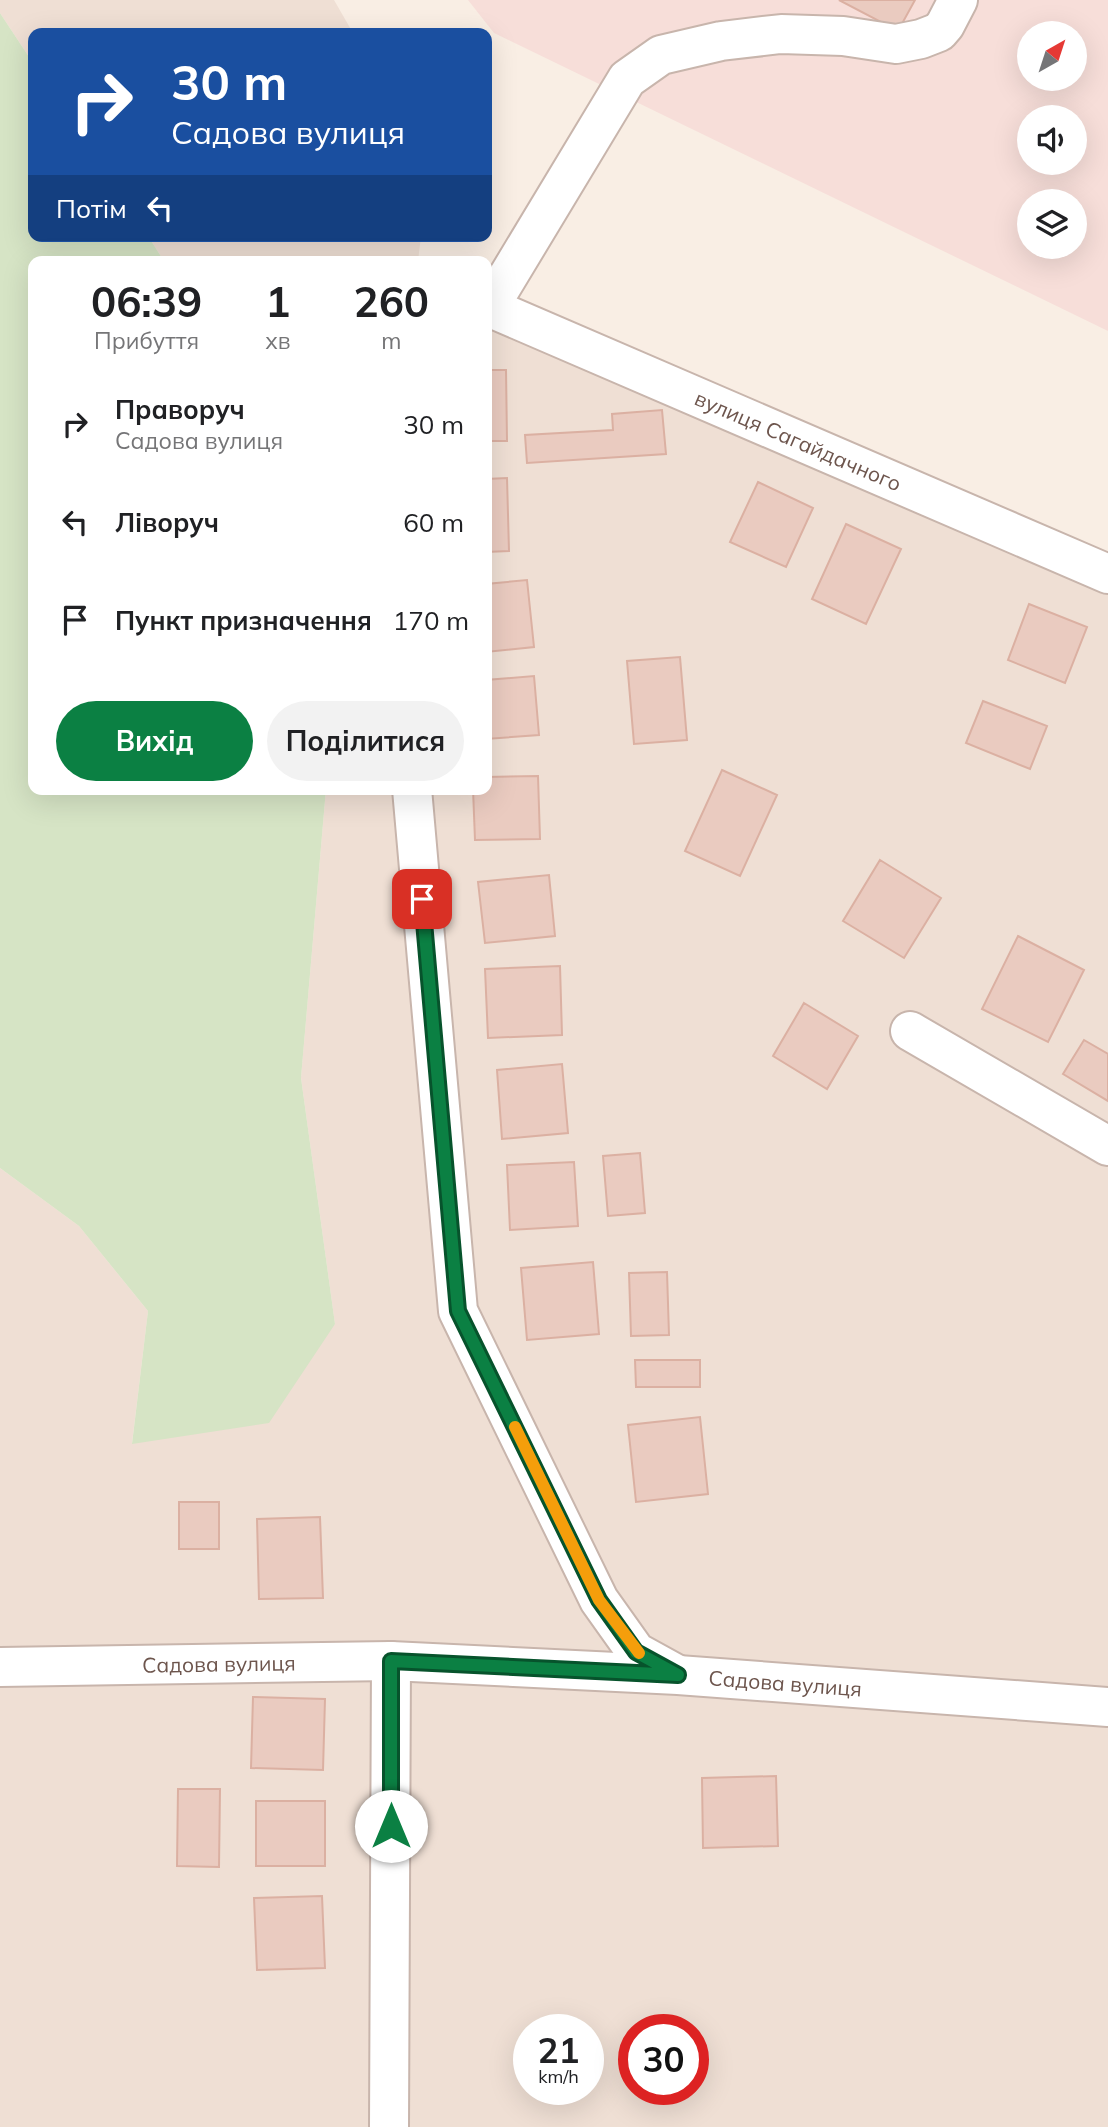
<!DOCTYPE html>
<html lang="uk">
<meta charset="utf-8">
<style>
body{margin:0;font-family:Mulish,sans-serif;background:#f2f2f2;color:#202124;height:100vh;display:flex;flex-direction:column;font-size:26px;white-space:nowrap}
*{box-sizing:border-box;margin:0}
p{font-size:23px;color:#757577}
.icon{flex:none;width:38px;height:38px;fill:none;stroke:currentColor;stroke-width:2;stroke-linecap:round;stroke-linejoin:round}
.map{position:relative;flex:1;overflow:hidden}
.sheet{position:absolute;left:28px;top:256px;width:464px;height:539px;display:flex;flex-direction:column;background:#fff;border-radius:14px;box-shadow:0 7px 28px #0002}
.sheet>*{flex:none}
.banner{position:absolute;left:28px;top:28px;width:464px;height:214px;border-radius:14px;box-shadow:0 7px 28px #0002;background:#1a4fa0;color:#fff;overflow:hidden}
.needle{width:46px;rotate:39deg}
.controls{position:absolute;left:1017px;top:21px;display:grid;gap:14px}
.controls a{display:grid;place-items:center;width:70px;height:70px;border-radius:50%;background:#fff;box-shadow:0 7px 28px #0002;font-size:35px}
.speed{position:absolute;left:513px;top:2014px;display:flex;gap:14px;font-size:35px;font-weight:700;text-align:center}
.speed>*{display:grid;place-content:center;width:91px;height:91px;border-radius:50%;background:#fff;box-shadow:0 7px 28px #0002;line-height:1}
.speed small{font-size:18px;font-weight:400}
.speed .limit{border:10px solid #d22;background:#fff;color:#111}
.pin{position:absolute;display:grid;place-items:center;width:60px;height:60px;color:#fff;margin:-30px;border-radius:14px;box-shadow:0 4px 10px #0006}
.me{position:absolute;width:77px;margin:-38px;rotate:0deg;stroke-linejoin:round;filter:drop-shadow(0 0 5px #0008)}
.turn{display:flex;align-items:center;gap:24px;height:147px;padding:0 28px;font-size:32px}
.turn .icon{width:91px;height:91px;stroke-width:2.5}
.turn b{display:block;font-size:49px;line-height:60px}
.then{display:flex;align-items:center;height:66px;padding:0 28px;background:#0003;gap:14px;font-size:26px}
.eta{display:flex;justify-content:space-evenly;align-items:center;height:119px;text-align:center}
.eta b{font-size:42px;font-weight:700;line-height:49px}
.action{display:flex;gap:14px;margin-top:auto;padding:14px 28px}
.action a{flex:1;height:80px;border-radius:42px;background:#0b8043;color:#fff;font-size:28px;font-weight:700;line-height:80px;text-align:center}
.action a+a{background:#f2f2f2;color:#202124}
ul{padding:0;list-style:none}
li{display:flex;align-items:center;gap:21px;height:98px;padding:0 28px}
li div{flex:1}
li b{display:block;font-size:26px}
li em{font-style:normal}
.map>svg:first-child{display:block}
</style>
<div class="map">
<svg width="1108" height="2127" viewBox="0 0 1108 2127">
<rect width="100%" height="100%" fill="#f9eee4"/>
<path fill="#efdfd4" fill-rule="evenodd" d="M0,0H334L353,33H33V63L0,13Z
M148,236H421L418,261H164Z
M487,325L1108,583V2127H0V1168L79,1226L148,1311L132,1443L335,1324L301,1078L326,789H486ZM528,2030H588V2090H528ZM634,2030H693V2090H634Z"/>
<path fill="#f7ded9" fill-rule="evenodd" d="M468,0H1108V331L494,33ZM1029,33H1074V79H1029ZM1029,117H1074V163H1029ZM1029,201H1074V247H1029Z"/>
<path fill="#d6e4c5" d="M0,13L33,63V236H148L164,261H33V789H326L301,1078L335,1324L269,1423L132,1444L148,1311L79,1226L0,1168Z"/>
<path fill="#eacbc0" stroke="#dbb0a2" stroke-width="2" d="M839,0H915L898,31Z
M486,370H506L507,441H486Z
M662,410L666,454L527,463L525,435L613,430L612,414Z
M507,478L509,551L486,552V479Z
M758,482L813,508L786,567L730,542Z
M846,524L901,549L866,624L812,599Z
M527,580L534,647L486,652V584Z
M1029,604L1087,627L1065,683L1008,660Z
M680,657L687,740L634,744L627,661Z
M534,676L539,735L486,739V680Z
M983,701L1047,726L1030,769L966,743Z
M722,770L777,795L740,876L685,851Z
M538,776L540,839L475,840L473,789H486V777Z
M880,860L941,898L904,958L843,921Z
M549,875L555,936L485,943L478,882Z
M1018,936L1084,970L1048,1042L982,1009Z
M560,966L562,1035L488,1038L485,969Z
M804,1003L858,1036L827,1089L773,1056Z
M1084,1040L1108,1054V1101L1063,1074Z
M562,1064L568,1133L502,1139L497,1070Z
M640,1153L645,1213L608,1216L603,1156Z
M574,1162L578,1226L510,1230L507,1165Z
M593,1262L599,1334L527,1340L521,1268Z
M667,1272L669,1335L631,1336L629,1273Z
M635,1360H700V1387H636Z
M700,1417L708,1494L636,1502L628,1425Z
M179,1502H219V1549H179Z
M320,1517L323,1598L259,1599L257,1519Z
M253,1697L325,1699L323,1770L251,1768Z
M776,1776L778,1846L703,1848L702,1778Z
M178,1789H220L219,1867L177,1866Z
M256,1801H325V1866H256Z
M322,1896L325,1968L257,1970L254,1898Z"/>
<g fill="none" stroke-linecap="round" stroke-linejoin="round">
<g stroke="#c8b5ac" stroke-width="42">
<g id="minor">
<path id="s1" d="M486,306L1108,574"/>
<path d="M490,306L627,79L661,55L721,41L781,34L843,36L896,44L921,39L939,32L945,25L958,0"/>
<path d="M412,789L458,1311L599,1600L636,1652L676,1674"/>
<path d="M910,1031L1108,1146"/>
<path id="s2" d="M0,1667L391,1661L678,1675L1108,1707"/>
<path d="M389,2127L391,1661"/>
</g>
</g>
<use href="#minor" stroke="#fff" stroke-width="38"/>
</g>
<g fill="none" stroke-linecap="round" stroke-linejoin="round">
<g stroke="#07532c" stroke-width="18">
<path id="route" d="M391,1826V1661L678,1675L636,1652L599,1600L458,1311L422,899"/>
</g>
<use href="#route" stroke="#0b8043" stroke-width="12"/>
<path stroke="#f59e0b" stroke-width="12" d="M515,1427L599,1600L639,1653"/>
</g>
<g text-anchor="middle" dominant-baseline="central" stroke-width="7" stroke-linejoin="round" paint-order="stroke">
<g font-size="21" fill="#6d554d" stroke="#fcf2ea">
<text stroke="none"><textPath href="#s1" startOffset="340">вулиця Сагайдачного</textPath></text>
<text stroke="none"><textPath href="#s2" startOffset="219">Садова вулиця</textPath></text>
<text stroke="none"><textPath href="#s2" startOffset="786">Садова вулиця</textPath></text>
</g>
</g>
</svg>
<div class="controls">
<a><svg class="needle" viewBox="-14 -14 28 28"><path d="M0-13l5 13h-10z" fill="#e53935"/><path d="M0 13l5-13h-10z" fill="#757577"/></svg></a>
<a><svg class="icon" aria-label="sound" viewBox="0 0 24 24"><path d="M4 9h4l5-4v14l-5-4H4zM17 9q2 3 0 6"/></svg></a>
<a><svg class="icon" aria-label="layers" viewBox="0 0 24 24"><path d="M12 4l9 5-9 5-9-5zM3 14l9 5 9-5"/></svg></a>
</div>
<div class="speed"><div>21<small>km/h</small></div><div class="limit">30</div></div>
<div class="pin" style="left:422px;top:899px;background:#d93025"><svg class="icon" aria-label="arrive" viewBox="0 0 24 24"><path d="M6 21V4h12l-3 4 3 4H6"/></svg></div>
<svg class="me" style="left:391px;top:1826px" viewBox="-20 -20 40 40"><circle r="19" fill="#fff"/><path d="M0-13L10 11 0 6-10 11z" fill="#0b8043"/></svg>
<div class="banner">
<div class="turn"><svg class="icon" aria-label="right" viewBox="0 0 24 24"><path d="M7 20v-9h11M14 6l5 5-5 5"/></svg><div><b>30 m</b>Садова вулиця</div></div>
<div class="then">Потім<svg class="icon" aria-label="left" viewBox="0 0 24 24"><path d="M17 20v-9H6M10 6l-5 5 5 5"/></svg></div>
</div>
<section class="sheet">
<div class="eta">
<div><b>06:39</b><p>Прибуття</p></div>
<div><b>1</b><p>хв</p></div>
<div><b>260</b><p>m</p></div>
</div>
<ul>
<li><svg class="icon" aria-label="right" viewBox="0 0 24 24"><path d="M7 20v-9h11M14 6l5 5-5 5"/></svg><div><b>Праворуч</b><p>Садова вулиця</p></div><em>30 m</em></li>
<li><svg class="icon" aria-label="left" viewBox="0 0 24 24"><path d="M17 20v-9H6M10 6l-5 5 5 5"/></svg><div><b>Ліворуч</b></div><em>60 m</em></li>
<li><svg class="icon" aria-label="arrive" viewBox="0 0 24 24"><path d="M6 21V4h12l-3 4 3 4H6"/></svg><div><b>Пункт призначення</b></div><em>170 m</em></li>
</ul>
<div class="action"><a>Вихід</a><a>Поділитися</a></div>
</section>
</div>
